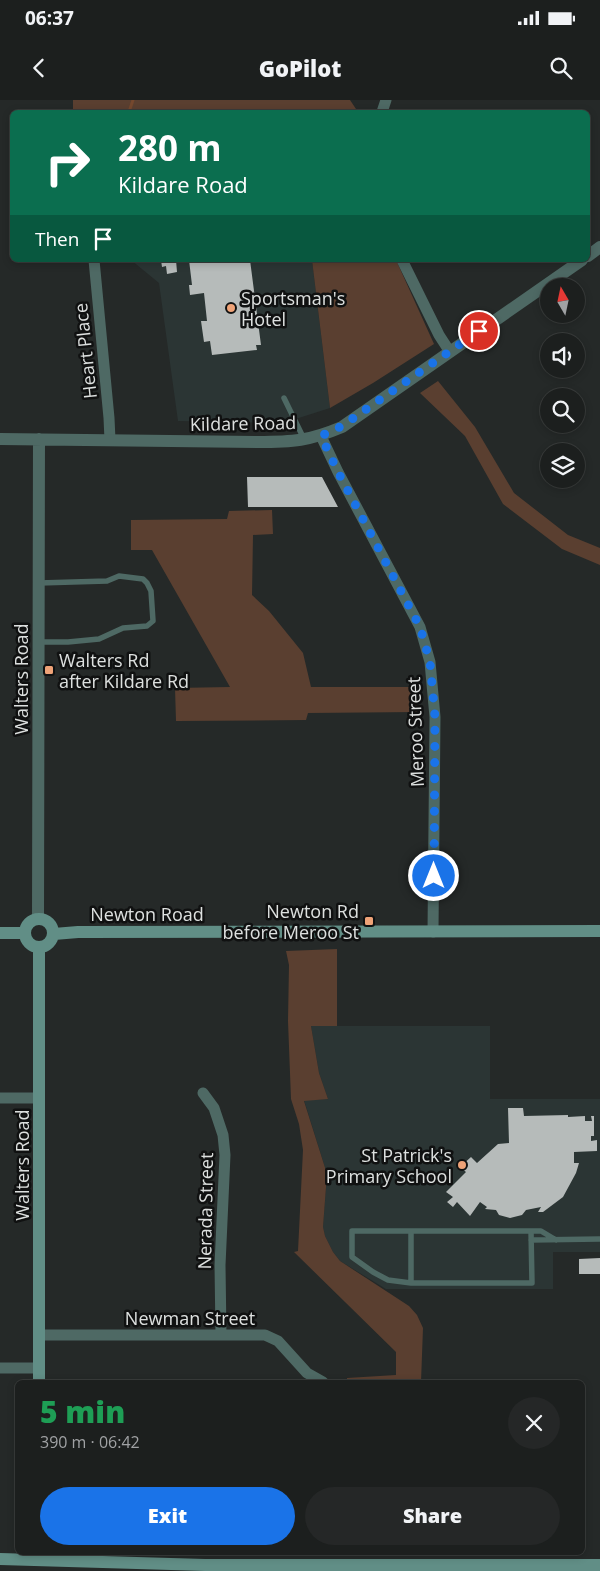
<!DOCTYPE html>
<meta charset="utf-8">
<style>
body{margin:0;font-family:"Open Sans",sans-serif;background:#252727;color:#f1f3f6;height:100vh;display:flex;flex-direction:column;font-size:19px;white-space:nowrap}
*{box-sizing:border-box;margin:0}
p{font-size:16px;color:#a0a2a4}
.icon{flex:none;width:28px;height:28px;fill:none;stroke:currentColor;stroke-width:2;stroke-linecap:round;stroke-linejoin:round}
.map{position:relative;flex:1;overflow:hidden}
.details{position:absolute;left:15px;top:1280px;width:570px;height:175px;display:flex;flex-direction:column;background:#1c1f1e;border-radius:8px;box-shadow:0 2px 8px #0003,0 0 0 1px #3a3d3c}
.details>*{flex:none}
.guide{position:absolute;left:10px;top:10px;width:580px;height:152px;border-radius:8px;box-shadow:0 2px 8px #0003,0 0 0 1px #3a3d3c;background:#0b6e4f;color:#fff;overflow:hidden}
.needle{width:32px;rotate:351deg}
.tools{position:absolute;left:540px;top:178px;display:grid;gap:10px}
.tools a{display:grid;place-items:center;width:45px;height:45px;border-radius:50%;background:#1c1f1e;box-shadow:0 2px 8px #0003,0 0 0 1px #3a3d3c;font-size:25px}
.pin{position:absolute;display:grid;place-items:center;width:42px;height:42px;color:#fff;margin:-21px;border:2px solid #fff;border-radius:50%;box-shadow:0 1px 5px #0007}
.me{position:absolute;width:55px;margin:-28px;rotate:0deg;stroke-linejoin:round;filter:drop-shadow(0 0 4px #0008)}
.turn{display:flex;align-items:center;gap:18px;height:105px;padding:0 25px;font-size:22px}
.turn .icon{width:65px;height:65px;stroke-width:2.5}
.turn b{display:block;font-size:35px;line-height:42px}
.then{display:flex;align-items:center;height:48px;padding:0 25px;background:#0003;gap:10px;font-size:19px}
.round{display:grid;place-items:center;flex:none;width:52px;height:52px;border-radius:26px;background:#252727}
.summary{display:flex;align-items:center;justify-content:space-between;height:85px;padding:0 25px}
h1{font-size:30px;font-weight:800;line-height:38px;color:#1e9e55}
.cta{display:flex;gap:10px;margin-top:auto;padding:10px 25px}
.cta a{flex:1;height:58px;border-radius:30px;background:#1a73e8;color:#fff;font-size:20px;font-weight:800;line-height:58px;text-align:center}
.cta a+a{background:#252727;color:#f1f3f6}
.status{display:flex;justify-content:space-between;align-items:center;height:35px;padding:0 25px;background:#1c1f1e;direction:ltr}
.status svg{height:14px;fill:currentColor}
header{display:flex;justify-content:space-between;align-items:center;height:65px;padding:0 25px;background:#1c1f1e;font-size:22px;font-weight:800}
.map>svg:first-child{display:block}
</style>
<div class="status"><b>06:37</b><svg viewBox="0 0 49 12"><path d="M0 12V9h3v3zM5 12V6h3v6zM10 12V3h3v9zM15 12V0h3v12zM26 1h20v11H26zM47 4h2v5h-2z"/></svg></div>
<header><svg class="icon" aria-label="back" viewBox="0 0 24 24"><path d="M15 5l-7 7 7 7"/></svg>GoPilot<svg class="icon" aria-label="search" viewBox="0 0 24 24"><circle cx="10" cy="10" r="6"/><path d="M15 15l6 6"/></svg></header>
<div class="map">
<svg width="600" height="1471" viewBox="0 0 600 1471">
<rect width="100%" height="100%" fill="#252928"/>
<path fill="#2b3534" d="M131,160H312L330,308L283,323L178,321L159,183Z
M311,926H490V999H600V1152H553V1189H386L340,1161L333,1152L325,1136L323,1127L327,1074L304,1000L328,999L319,973Z"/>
<path fill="#5a3f30" d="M73,0H350L358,12H73Z
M312,160H396L434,244L373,283L330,308Z
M438,281L475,327L514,393L568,435L600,448V465L562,449L503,404L465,336L420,293Z
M272,410L273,434L253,435L252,495L269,511L303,553L311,587H416L417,612L308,613L306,620L176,621L175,588L230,587L152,450H131V420L227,419L229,411Z
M337,849V926H311L319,973L328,999L304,1001L327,1074L323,1127L325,1136L333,1152L340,1161L409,1206L417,1215L423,1228L421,1282H347V1278L396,1275V1252L294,1152L298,1151L303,1050L299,1024L291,999L288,921L289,865L286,851Z"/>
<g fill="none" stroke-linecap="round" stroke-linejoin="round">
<path stroke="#75482e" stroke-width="3" d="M129,12L133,0"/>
</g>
<path fill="#b6bbba" d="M161,160H176L177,172L167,174L166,166L162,167Z
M189,160H250L261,245H256L257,250L212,255L210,241L204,242L201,221H207L204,193L190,195L189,185H192Z
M247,377H322L338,407H248Z
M508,1008H523L524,1016L568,1015V1017L585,1016V1021H592L591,1016H594V1036H591V1041L597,1040V1051L574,1052V1063H579L576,1073L563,1097L543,1112H538L541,1107L526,1110L522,1115L510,1118L499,1115L496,1110L485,1109L487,1107L480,1102L470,1116L457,1102L453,1107L447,1102L453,1097L446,1092L466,1072L460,1067L471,1057L477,1063L498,1044L509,1043Z
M600,1158V1174H579V1159Z"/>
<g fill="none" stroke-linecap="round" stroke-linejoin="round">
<path stroke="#4e6964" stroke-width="5.5" d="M284,298L304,339
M39,542H68L99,539L123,528L147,526L153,521L151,491L147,483L143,479L119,476L107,481L39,483
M411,1131V1183H532L531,1131
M531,1140L600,1139
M411,1183L388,1180L373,1172L352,1157V1131H541L556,1140"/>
<path stroke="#4e6964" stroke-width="11" d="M382,12L386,0
M94,160L109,318L110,340
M402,160L439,235L450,252
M321,336L338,372L420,527L430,562L435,617L433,832
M203,993L214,1008L223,1035L225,1055L220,1165L221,1235
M0,998H39
M39,1235H265L278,1241L307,1273L323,1282
M0,1268H39"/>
<path stroke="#4e6964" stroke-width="12" d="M588,156L600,147
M0,339L257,342C293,342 309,341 342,327L582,160
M38,819L39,339"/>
<path stroke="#618e86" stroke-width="12" d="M25 833a14 14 0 1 1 28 0a14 14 0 1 1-28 0Z
M0,833H25
M54,834L78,832L600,831
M39,847V1282
M0,1459L205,1465H600"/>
</g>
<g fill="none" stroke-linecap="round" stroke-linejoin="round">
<path stroke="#1a73e8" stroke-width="9" stroke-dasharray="0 16.2" d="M434,776L435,617L430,562L420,527L338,372L321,336L342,326L479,231"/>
</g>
<g fill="#efa378" stroke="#101111" stroke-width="2">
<circle cx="231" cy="208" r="5"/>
<rect x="44" y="565" width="10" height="10" rx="2.5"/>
<rect x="364" y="816" width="10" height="10" rx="2.5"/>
<circle cx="462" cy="1065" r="5"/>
</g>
<g text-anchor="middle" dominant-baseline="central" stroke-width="5" stroke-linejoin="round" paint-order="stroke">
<g font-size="18" fill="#dde0df" stroke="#101111" text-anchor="start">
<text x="241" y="198">Sportsman's<tspan x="241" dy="21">Hotel</tspan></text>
<text x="59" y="560">Walters Rd<tspan x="59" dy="21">after Kildare Rd</tspan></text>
<text x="359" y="811" text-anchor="end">Newton Rd<tspan x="359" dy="21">before Meroo St</tspan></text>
<text x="452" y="1055" text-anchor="end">St Patrick's<tspan x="452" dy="21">Primary School</tspan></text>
</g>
<g font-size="18" fill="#dde0df" stroke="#101111">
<text transform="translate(85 251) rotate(-96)">Heart Place</text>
<text transform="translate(243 323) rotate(-1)">Kildare Road</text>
<text transform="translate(21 579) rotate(-90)">Walters Road</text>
<text transform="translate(415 632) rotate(-92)">Meroo Street</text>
<text x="147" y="814">Newton Road</text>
<text transform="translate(22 1065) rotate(-90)">Walters Road</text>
<text transform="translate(205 1111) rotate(-89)">Nerada Street</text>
<text x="190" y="1218">Newman Street</text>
</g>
</g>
</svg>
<div class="tools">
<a><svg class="needle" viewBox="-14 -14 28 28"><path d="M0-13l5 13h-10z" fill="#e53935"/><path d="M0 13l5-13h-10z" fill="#a0a2a4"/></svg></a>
<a><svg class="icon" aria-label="sound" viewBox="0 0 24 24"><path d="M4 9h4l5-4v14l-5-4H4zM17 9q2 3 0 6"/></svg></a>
<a><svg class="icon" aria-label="search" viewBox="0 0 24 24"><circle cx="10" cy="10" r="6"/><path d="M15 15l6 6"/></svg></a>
<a><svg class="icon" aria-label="layers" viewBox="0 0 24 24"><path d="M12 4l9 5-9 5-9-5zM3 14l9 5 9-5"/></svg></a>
</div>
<div class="pin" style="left:479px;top:231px;background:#d93025"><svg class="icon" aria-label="arrive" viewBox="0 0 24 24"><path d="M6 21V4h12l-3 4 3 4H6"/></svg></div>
<svg class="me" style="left:434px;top:776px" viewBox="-20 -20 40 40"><circle r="17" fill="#1a73e8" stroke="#fff" stroke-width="3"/><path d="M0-11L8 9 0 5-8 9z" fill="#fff"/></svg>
<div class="guide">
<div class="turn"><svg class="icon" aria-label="right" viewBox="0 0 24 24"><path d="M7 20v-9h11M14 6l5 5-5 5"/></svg><div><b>280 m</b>Kildare Road</div></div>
<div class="then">Then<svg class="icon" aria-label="arrive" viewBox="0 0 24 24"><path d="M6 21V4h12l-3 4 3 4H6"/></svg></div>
</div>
<section class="details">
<div class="summary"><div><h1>5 min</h1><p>390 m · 06:42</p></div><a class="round"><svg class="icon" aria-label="close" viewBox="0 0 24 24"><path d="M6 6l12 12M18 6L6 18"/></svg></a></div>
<div class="cta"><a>Exit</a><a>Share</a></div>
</section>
</div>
